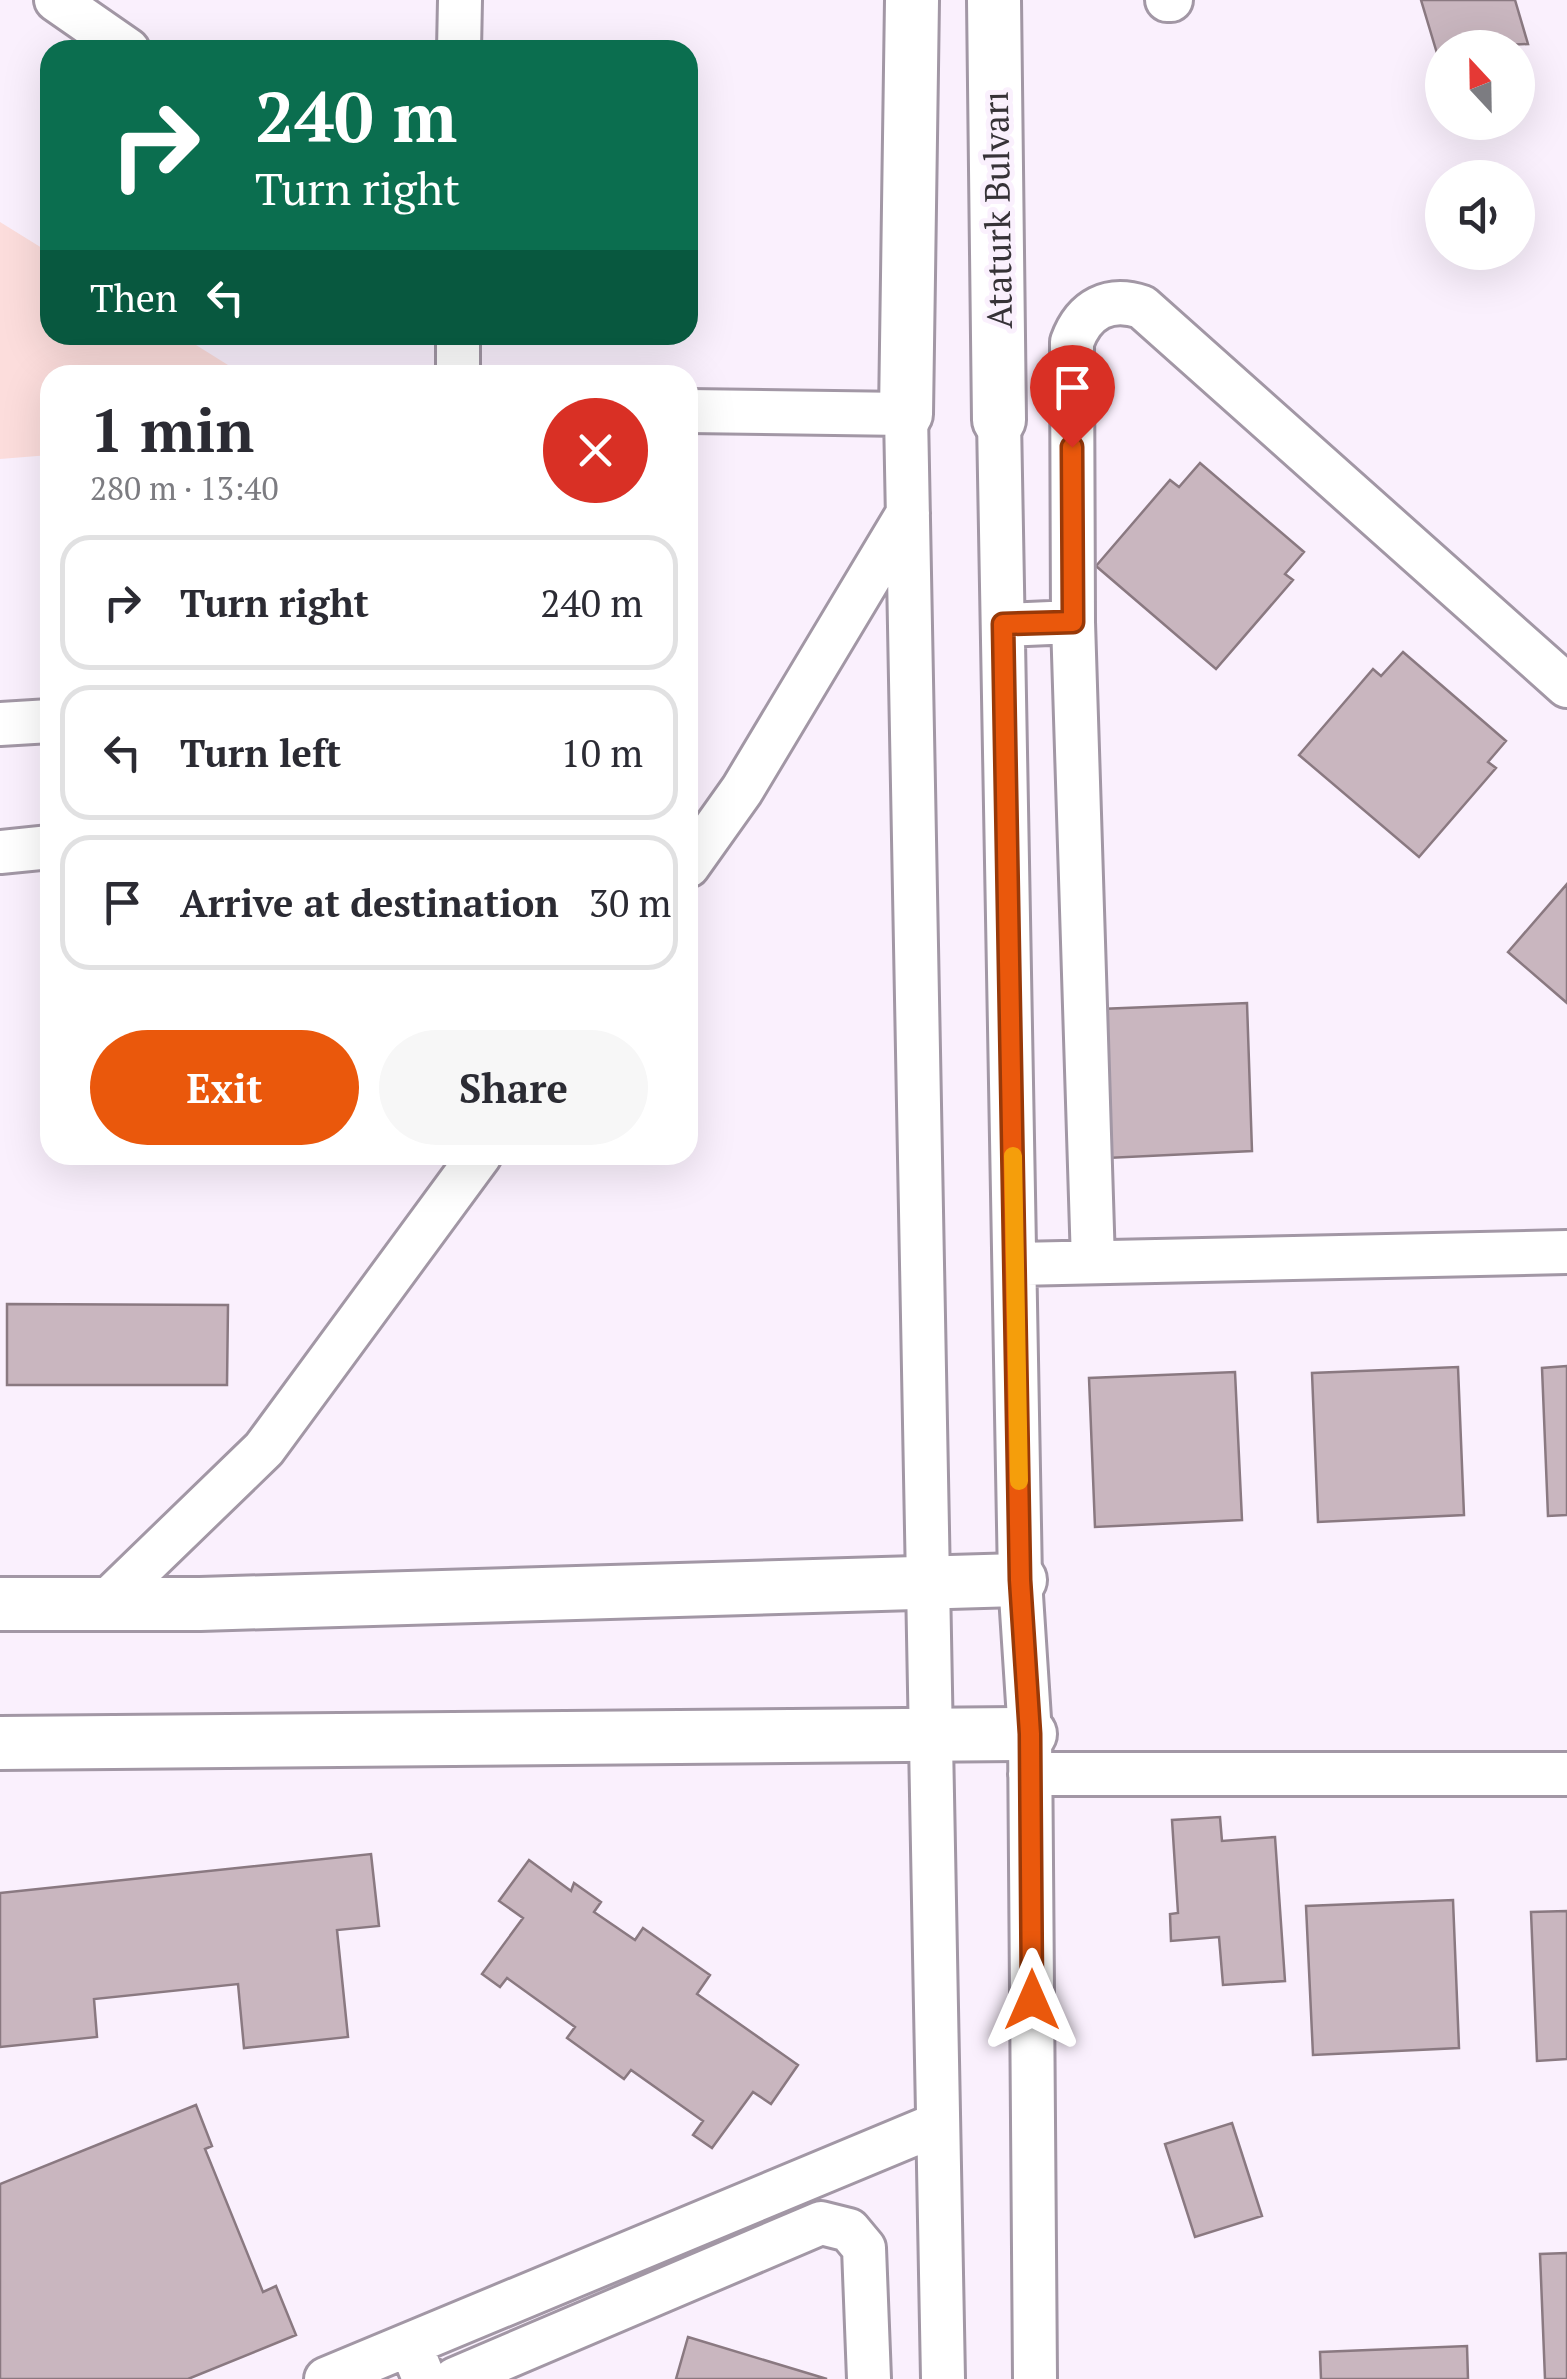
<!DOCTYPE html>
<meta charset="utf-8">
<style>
body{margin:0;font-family:"PT Serif",serif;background:#f7f7f7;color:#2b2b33;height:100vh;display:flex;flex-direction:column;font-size:38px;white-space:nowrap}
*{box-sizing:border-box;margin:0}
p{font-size:32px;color:#7c7c81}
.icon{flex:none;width:55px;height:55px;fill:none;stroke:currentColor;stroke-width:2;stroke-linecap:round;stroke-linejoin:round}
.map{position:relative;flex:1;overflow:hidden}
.sheet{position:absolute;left:40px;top:365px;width:658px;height:800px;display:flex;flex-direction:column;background:#fff;border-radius:30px;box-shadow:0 10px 40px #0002}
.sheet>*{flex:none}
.top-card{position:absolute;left:40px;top:40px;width:658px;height:305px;border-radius:30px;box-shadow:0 10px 40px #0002;background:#0b6e4f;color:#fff;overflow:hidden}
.needle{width:65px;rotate:338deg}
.fabs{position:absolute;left:1425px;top:30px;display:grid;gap:20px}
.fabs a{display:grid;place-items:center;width:110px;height:110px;border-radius:50%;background:#fff;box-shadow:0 10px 40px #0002;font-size:50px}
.pin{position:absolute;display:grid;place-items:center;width:85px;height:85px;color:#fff;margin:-102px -42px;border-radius:50% 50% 50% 0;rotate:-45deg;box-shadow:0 0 10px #0007}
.pin .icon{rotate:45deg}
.me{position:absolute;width:110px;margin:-55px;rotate:0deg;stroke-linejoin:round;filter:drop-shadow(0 0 8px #0008)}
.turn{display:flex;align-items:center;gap:35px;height:210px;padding:0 50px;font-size:45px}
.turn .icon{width:130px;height:130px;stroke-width:2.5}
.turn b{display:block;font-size:70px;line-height:85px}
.then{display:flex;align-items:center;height:95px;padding:0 50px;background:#0003;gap:20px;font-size:38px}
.round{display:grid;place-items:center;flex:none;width:105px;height:105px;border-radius:52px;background:#f7f7f7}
.head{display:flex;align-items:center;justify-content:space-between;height:170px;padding:0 50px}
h1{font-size:60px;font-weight:700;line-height:75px}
.action{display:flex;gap:20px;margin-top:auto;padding:20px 50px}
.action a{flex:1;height:115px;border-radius:60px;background:#ea580c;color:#fff;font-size:40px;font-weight:700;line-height:115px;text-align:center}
.action a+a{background:#f7f7f7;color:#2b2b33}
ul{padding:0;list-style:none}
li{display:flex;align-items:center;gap:30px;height:135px;margin:0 20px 15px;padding:0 30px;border:5px solid #e1e1e2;border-radius:30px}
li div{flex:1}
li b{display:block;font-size:38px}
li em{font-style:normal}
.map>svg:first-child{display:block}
</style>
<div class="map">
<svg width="1567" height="2379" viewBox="0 0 1567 2379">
<rect width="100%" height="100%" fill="#faf0fd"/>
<path fill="#fcdddc" d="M0,222L50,253V335H180L244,375H50V455L0,459Z"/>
<path fill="#c9b6bf" stroke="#8a7981" stroke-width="2.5" d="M1421,0H1515L1528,44L1442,48V70Z
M1200,463L1304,552L1285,574L1293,580L1216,669L1096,566L1170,480L1179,487Z
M1403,652L1506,741L1488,762L1496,768L1419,857L1299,755L1373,669L1381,676Z
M1567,884V1003L1508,952Z
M1247,1003L1252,1151L1107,1158L1100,1009Z
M7,1304L228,1305L227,1385H7Z
M1567,1366V1515L1548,1516L1542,1368Z
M1458,1367L1464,1515L1318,1522L1312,1373Z
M1235,1372L1242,1520L1095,1527L1089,1378Z
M1220,1817L1222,1841L1275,1837L1285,1981L1223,1985L1219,1937L1171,1941L1170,1914L1178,1913L1172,1820Z
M371,1854L379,1926L337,1930L348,2037L244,2048L238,1984L94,1999L97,2037L0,2047V1893Z
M529,1860L571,1891L574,1883L601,1902L594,1912L635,1940L643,1928L710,1975L697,1994L798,2065L771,2104L753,2092L712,2148L693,2135L703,2121L631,2070L624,2079L567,2038L575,2027L507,1978L500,1987L482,1974L523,1918L499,1901Z
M1453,1900L1459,2048L1313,2055L1306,1906Z
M1567,1911V2059L1537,2061L1531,1912Z
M196,2105L212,2146L205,2149L263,2292L276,2286L296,2335L188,2379H0V2184Z
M1232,2123L1262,2216L1195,2237L1165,2144Z
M1567,2253V2379H1545L1540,2254Z
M688,2337L827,2379H676Z
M1467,2346L1468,2379H1321L1320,2352Z"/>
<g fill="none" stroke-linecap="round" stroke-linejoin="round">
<g stroke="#a297a5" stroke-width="48">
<path id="minor" d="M56,0L128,50
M1167,0H1171
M459,50L460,0
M458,335V375
M688,411L906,414L943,2379
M999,420L1020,1580L1030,1734L1035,2379
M1003,625L1073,622
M0,724L50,721
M0,852L50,847
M688,866L742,790L908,513
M1093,1262L1073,622L1072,342C1084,309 1109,296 1142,307L1567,686
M1015,1264L1567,1252
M104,1604L264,1449L480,1155
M1030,1774H1567
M410,2344L424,2379
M326,2379L938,2124
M455,2379L821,2223L849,2230L864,2248L869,2379"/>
</g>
<g stroke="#a297a5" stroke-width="58">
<path id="major" d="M994,0L999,420
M906,414L912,0
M0,1604H200L1020,1580
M0,1743L1030,1734"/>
</g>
<use href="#minor" stroke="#fff" stroke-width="42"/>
<use href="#major" stroke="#fff" stroke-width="52"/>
</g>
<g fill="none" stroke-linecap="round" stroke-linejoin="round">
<g stroke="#983908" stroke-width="25">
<path id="route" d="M1032,2000L1030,1734L1020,1580L1003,624L1073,622L1072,447"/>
</g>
<use href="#route" stroke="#ea580c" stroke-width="18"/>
<path stroke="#f59e0b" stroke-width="18" d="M1013,1156L1019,1481"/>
</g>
<g text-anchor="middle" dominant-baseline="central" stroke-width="10" stroke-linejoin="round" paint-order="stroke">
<g font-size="35" fill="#363237" stroke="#faf0fd">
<text transform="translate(997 210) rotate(-91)">Ataturk Bulvarı</text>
</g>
</g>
</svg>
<div class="fabs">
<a><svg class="needle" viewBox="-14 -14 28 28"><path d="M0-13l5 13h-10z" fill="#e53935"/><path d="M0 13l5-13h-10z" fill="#7c7c81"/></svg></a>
<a><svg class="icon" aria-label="sound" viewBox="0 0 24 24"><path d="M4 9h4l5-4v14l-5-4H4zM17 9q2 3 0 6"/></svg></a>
</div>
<div class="pin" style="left:1072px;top:447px;background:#d93025"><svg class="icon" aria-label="arrive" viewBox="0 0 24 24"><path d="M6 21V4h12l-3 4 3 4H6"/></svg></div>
<svg class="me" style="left:1032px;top:2000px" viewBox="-20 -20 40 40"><path d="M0-17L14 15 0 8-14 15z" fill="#ea580c" stroke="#fff" stroke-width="4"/></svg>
<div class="top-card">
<div class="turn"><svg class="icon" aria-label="right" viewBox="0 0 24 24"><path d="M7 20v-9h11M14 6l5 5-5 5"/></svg><div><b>240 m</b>Turn right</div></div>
<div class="then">Then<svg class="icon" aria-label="left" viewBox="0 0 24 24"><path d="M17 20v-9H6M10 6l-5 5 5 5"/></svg></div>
</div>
<section class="sheet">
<div class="head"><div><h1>1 min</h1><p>280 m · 13:40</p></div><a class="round" style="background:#d93025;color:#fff"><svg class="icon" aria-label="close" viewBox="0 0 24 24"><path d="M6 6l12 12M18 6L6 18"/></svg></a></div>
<ul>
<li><svg class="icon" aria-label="right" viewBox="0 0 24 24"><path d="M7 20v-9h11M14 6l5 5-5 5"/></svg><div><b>Turn right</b></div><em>240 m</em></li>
<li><svg class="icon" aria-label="left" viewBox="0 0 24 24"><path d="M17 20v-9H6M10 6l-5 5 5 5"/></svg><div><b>Turn left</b></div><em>10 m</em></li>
<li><svg class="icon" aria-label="arrive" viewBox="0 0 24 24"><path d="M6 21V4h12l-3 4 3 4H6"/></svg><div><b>Arrive at destination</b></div><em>30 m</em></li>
</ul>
<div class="action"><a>Exit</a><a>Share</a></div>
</section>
</div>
